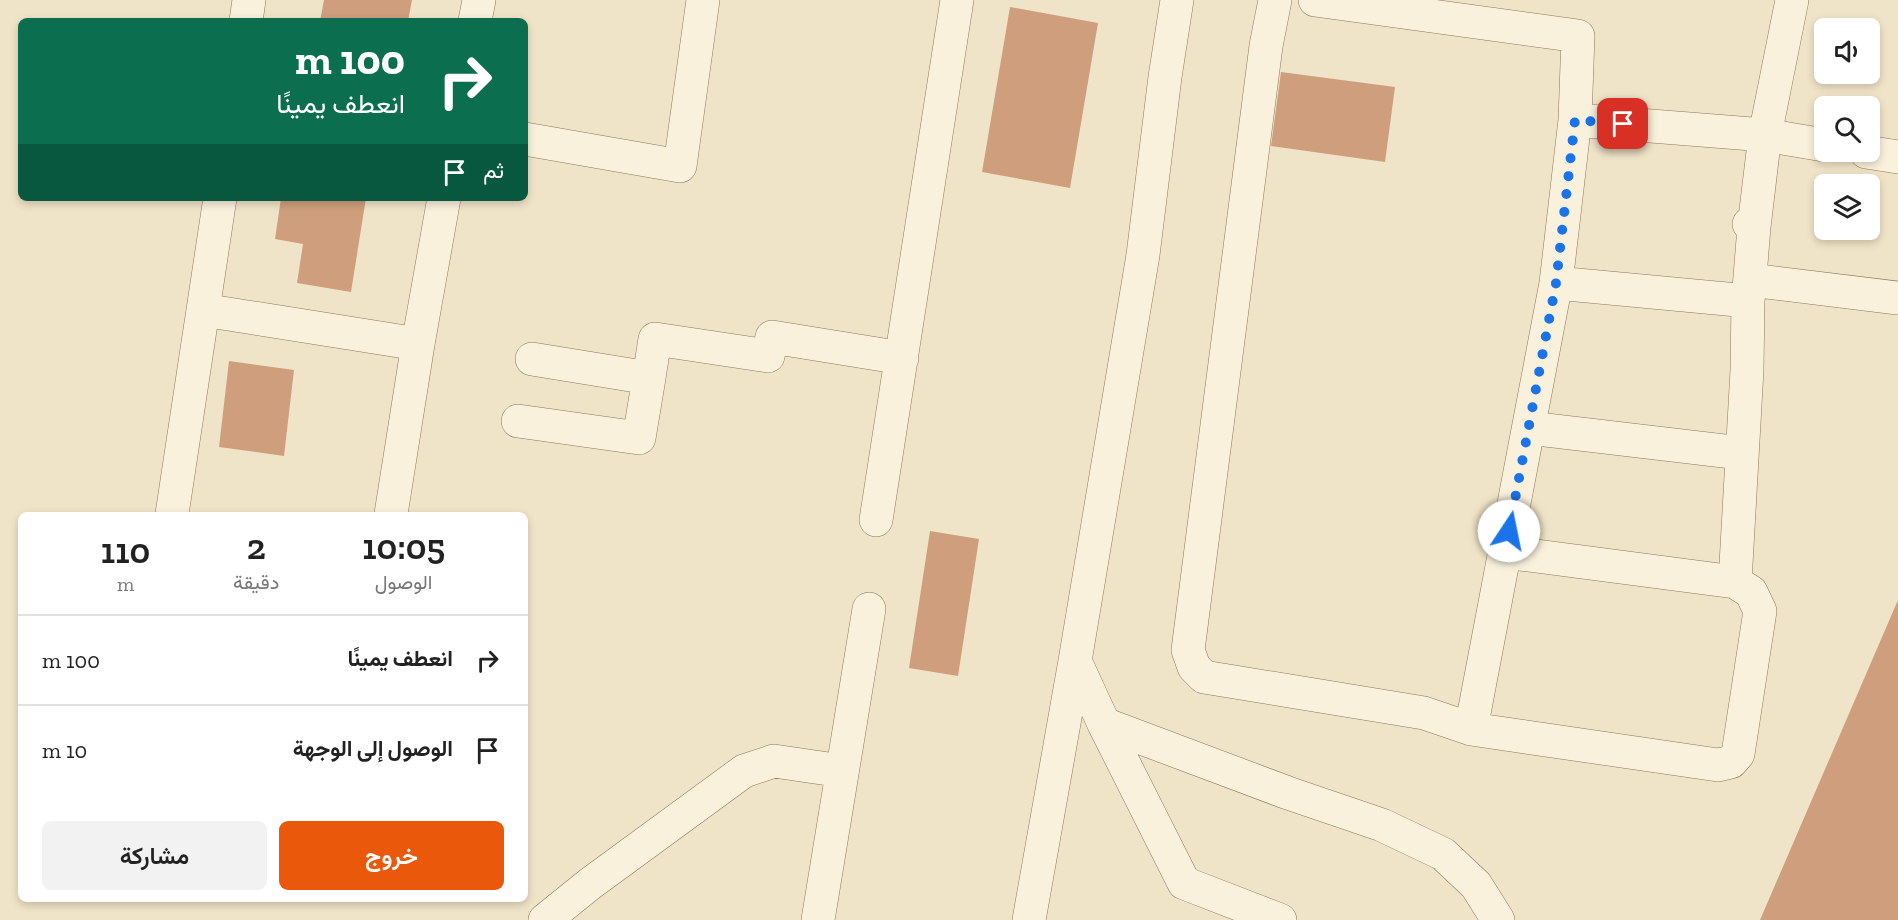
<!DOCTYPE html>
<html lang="ar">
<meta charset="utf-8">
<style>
body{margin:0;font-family:"Zilla Slab",Vazirmatn,serif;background:#f2f2f2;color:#222;direction:rtl;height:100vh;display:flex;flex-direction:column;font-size:22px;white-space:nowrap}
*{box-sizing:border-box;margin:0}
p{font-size:20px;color:#767676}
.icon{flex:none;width:33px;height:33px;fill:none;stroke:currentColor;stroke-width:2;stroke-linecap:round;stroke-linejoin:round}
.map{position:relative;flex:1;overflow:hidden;direction:ltr}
.side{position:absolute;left:18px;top:512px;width:510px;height:390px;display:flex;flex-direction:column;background:#fff;border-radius:9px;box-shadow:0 3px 9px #0003;direction:rtl}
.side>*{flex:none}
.top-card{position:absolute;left:18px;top:18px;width:510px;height:183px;border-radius:9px;box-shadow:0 3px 9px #0003;direction:rtl;background:#0b6e4f;color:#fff;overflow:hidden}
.fabs{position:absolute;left:1814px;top:18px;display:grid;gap:12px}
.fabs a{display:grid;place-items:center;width:66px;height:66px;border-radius:9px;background:#fff;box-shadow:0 3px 9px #0003;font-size:30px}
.pin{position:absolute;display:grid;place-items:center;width:51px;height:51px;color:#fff;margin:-26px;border-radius:12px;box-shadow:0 3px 9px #0006}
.me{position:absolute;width:66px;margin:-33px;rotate:11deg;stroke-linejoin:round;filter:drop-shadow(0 0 4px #0008)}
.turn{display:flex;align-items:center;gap:21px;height:126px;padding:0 24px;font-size:27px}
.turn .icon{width:78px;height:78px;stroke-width:2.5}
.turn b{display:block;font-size:42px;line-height:51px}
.then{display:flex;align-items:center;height:57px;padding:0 24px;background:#0003;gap:12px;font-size:22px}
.eta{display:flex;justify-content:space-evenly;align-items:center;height:102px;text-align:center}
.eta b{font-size:36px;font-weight:600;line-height:42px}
.cta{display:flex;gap:12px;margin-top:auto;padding:12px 24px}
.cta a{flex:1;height:69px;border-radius:9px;background:#ea580c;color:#fff;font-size:24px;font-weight:600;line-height:69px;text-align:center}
.cta a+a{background:#f2f2f2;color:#222}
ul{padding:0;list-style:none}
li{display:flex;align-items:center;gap:18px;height:90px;padding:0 24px;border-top:2px solid #e0e0e0}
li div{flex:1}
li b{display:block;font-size:22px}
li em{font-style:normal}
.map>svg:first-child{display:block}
</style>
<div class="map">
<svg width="1898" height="920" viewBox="0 0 1898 920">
<rect width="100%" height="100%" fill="#f0e4c8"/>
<path fill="#cf9f7d" d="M324,0H412L408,21H320Z
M1010,7L1098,23L1070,188L982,172Z
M1281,72L1395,87L1385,162L1271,146Z
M281,198H366L351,292L297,283L303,244L275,239Z
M229,361L294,370L284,456L219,447Z
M930,531L979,539L958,676L909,668Z
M1898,600V920H1760Z"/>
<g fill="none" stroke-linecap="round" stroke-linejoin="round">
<g stroke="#8d765c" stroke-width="34">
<path id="minor" d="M1275,0L1266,46L1188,650L1194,667L1204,677L1424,713L1471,729L1718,765L1731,762L1738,754L1760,611L1751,592L1735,582L1505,552
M1315,0L1578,36L1575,120L1556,283L1471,729
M246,21L249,0
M475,21L479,0
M1575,120L1765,135L1824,145
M525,139L680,166L703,0
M1866,152L1898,157
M1749,224L1754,227L1765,135L1792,0
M1750,280L1898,298
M1556,283L1748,301
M203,310L418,344L391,514
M418,344L444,198
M532,359L649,378L655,339L768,356L772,337L902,358
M518,421L639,438L649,378
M1529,428L1741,453
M172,514L220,198
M876,520L957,0
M1735,582L1747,370L1748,301L1754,227
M1075,661L1104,724L1184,883L1280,920
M1104,724L1288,793L1382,825L1443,854L1476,885L1498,920
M545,920L591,883L744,771L774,761L842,771
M818,920L869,609
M1029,920L1075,661L1143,255L1165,77L1177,0"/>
</g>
<use href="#minor" stroke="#faf1dc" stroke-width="33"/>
</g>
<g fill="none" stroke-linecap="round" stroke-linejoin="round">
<path stroke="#1a73e8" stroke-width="10" stroke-dasharray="0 18" d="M1509,531L1556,283L1575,120L1623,124"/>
</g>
</svg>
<div class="fabs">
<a><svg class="icon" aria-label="sound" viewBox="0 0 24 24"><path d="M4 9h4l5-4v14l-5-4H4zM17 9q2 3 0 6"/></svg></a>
<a><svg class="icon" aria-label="search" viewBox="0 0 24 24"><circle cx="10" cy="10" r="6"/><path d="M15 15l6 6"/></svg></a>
<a><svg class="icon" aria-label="layers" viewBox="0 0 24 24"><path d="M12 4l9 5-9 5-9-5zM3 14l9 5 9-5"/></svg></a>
</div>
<div class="pin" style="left:1623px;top:124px;background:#d93025"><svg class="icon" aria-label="arrive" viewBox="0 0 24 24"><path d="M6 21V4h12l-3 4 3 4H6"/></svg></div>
<svg class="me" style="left:1509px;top:531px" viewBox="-20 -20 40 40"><circle r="19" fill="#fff"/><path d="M0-13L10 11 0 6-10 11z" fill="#1a73e8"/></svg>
<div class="top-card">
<div class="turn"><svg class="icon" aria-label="right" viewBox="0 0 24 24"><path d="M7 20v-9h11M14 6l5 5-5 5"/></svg><div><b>100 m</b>انعطف يمينًا</div></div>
<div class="then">ثم<svg class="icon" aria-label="arrive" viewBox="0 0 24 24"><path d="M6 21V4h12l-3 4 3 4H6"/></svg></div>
</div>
<section class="side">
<div class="eta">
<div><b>10:05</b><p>الوصول</p></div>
<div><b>2</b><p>دقيقة</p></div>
<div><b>110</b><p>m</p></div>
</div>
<ul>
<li><svg class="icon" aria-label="right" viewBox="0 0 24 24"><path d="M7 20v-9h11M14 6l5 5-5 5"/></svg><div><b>انعطف يمينًا</b></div><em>100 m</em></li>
<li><svg class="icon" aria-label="arrive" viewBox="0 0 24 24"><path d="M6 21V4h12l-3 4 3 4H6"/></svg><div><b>الوصول إلى الوجهة</b></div><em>10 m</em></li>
</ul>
<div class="cta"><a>خروج</a><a>مشاركة</a></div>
</section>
</div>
